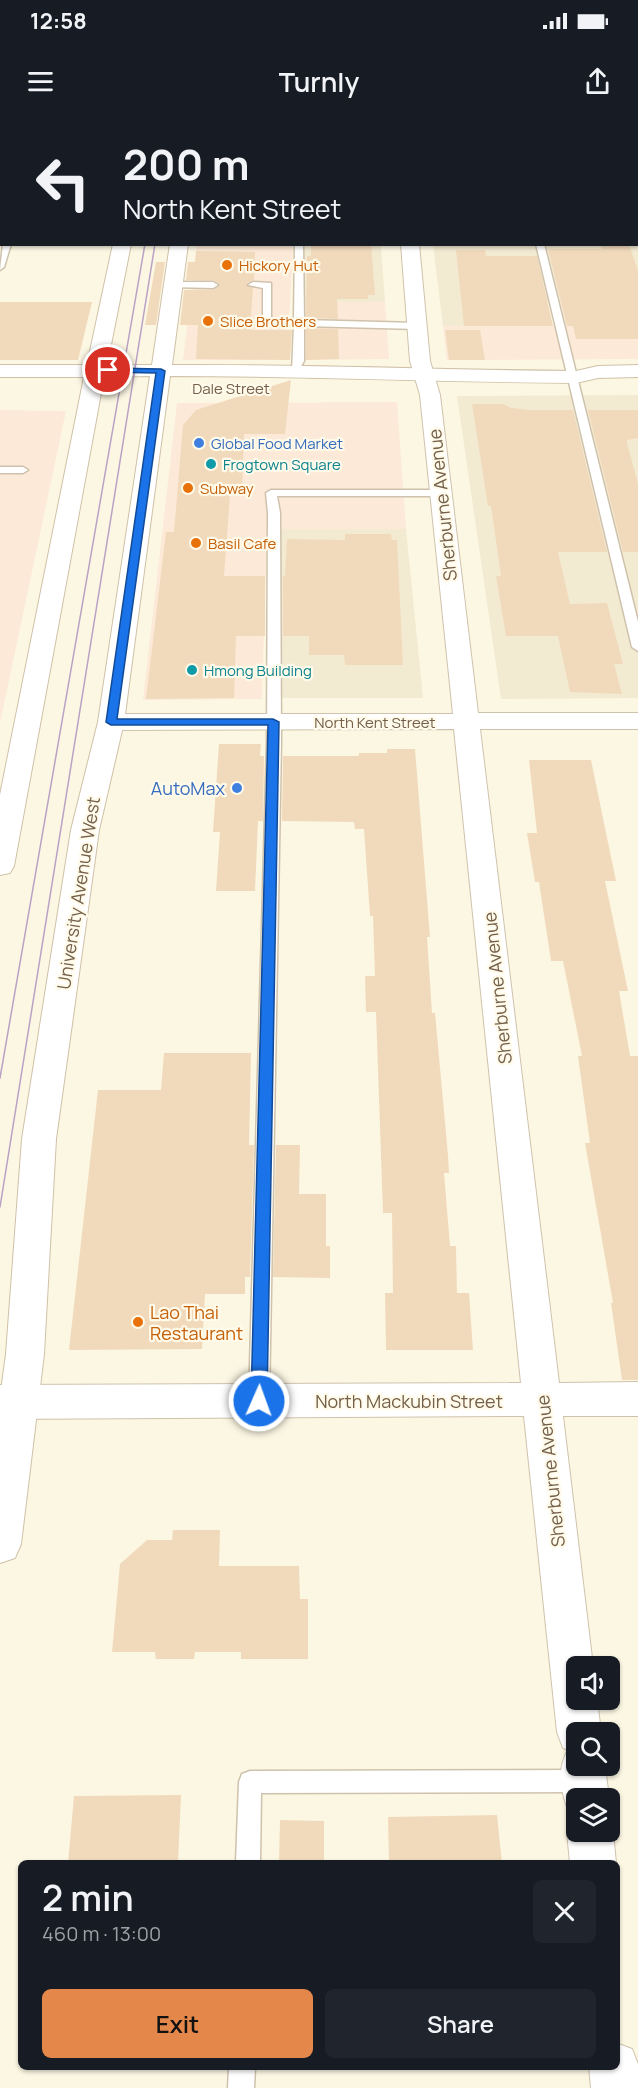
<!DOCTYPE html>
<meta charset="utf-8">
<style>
body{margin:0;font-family:Manrope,sans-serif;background:#20242c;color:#f1f3f6;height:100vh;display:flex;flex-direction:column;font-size:22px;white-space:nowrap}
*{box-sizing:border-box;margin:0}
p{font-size:20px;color:#9ea1a6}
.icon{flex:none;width:33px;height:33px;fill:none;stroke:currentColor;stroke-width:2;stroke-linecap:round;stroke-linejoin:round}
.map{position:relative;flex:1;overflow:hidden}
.details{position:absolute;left:18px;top:1740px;width:602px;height:210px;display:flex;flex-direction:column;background:#171b24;border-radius:9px;box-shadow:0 2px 4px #0004}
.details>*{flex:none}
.hud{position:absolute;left:0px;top:0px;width:639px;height:126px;box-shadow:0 2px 4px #0004;background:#171b24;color:#f1f3f6;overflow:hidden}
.tools{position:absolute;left:566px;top:1536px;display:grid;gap:12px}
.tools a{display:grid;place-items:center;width:54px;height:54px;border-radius:9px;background:#171b24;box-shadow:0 2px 4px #0004;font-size:30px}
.pin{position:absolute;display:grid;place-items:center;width:51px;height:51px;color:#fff;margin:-26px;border:3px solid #fff;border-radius:50%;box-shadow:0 2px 6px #0007}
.me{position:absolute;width:66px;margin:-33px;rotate:2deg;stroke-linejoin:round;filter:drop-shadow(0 0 4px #0008)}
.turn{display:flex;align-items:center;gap:21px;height:126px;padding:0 24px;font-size:27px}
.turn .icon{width:78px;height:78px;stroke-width:2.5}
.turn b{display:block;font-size:42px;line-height:51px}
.round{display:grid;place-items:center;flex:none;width:63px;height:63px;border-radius:9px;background:#20242c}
.overview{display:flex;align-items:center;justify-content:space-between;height:102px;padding:0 24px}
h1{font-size:36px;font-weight:600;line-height:45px}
.cta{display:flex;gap:12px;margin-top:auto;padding:12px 24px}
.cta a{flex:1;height:69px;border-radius:9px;background:#e4874a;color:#111;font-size:24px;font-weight:600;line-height:69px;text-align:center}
.cta a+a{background:#20242c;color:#f1f3f6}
.status{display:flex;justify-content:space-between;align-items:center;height:42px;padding:0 30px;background:#171b24;direction:ltr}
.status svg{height:16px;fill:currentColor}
header{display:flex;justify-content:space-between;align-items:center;height:78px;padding:0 24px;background:#171b24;font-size:27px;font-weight:600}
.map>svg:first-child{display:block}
</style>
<div class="status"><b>12:58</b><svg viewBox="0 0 49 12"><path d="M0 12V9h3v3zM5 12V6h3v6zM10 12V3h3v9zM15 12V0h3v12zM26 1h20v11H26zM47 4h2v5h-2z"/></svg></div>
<header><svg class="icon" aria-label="menu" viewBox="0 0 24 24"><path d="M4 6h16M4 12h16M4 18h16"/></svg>Turnly<svg class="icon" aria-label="share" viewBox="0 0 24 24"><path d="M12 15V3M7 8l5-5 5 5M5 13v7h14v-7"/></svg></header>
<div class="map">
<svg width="638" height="1968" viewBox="0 0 638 1968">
<rect width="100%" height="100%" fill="#fcf7e3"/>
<path fill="#f3ead2" d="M638,122V182H544L549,206H443L433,125L638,124Z
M303,125H381L385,182H302Z
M638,275V578L501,579L457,276Z
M281,409H406L423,578H277Z"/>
<path fill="#fce9d7" d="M197,125H293L287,240H183Z
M302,182H385L389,239L301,240Z
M559,182H638V239L447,240L443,206H563Z
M397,282L406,409H267L262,579L143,580L177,283Z
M0,290L66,291L0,603Z"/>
<path fill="#f1dabb" d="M311,124H371L375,175H368V179H337L338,199L306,198L307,136H311Z
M600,124H629L638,151V219H576L573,206H567L548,129H602Z
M456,130H485L486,136H537L553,206H464Z
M196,131L255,132L254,160L246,164L253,168L250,210H292L290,240L196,239L198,205H180L184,170H213L220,164L213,160H186L188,142H195Z
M156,142H165L156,205H145Z
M0,182H92L78,240H0Z
M306,208L338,209L339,239L306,240Z
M445,210H480L485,240H449Z
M291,260L285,314H244L242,375H230L224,456H265V516H236L234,578L146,579L166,412H174L183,305L196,290Z
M472,284H503L511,288L530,290H573L607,432H558L570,484L607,483L623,544H614L622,574L570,572L558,516H506L496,456H501L491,386H488Z
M588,290H638V318L627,320V323L638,364V432H623Z
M345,414H391L392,420H397L403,545H345L344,535H309V516H283V456H285L287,419L345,420Z
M219,624H261L260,636H264L263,701H258L255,771H216L220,712H213Z
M387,629H415L430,817H427L432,893H435L448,1035L449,1053H444L450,1126H456L457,1173H469L473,1230H386L385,1173H393L392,1093H383L376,892H366L365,856H375L373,796H370L364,709H355L354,702L282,701L283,636H359V633H387Z
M529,640H591L616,761H605L628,871H619L630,936H638V1260H622L611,1183H613L585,1023H590L578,936H582L563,841H551L539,762H535L527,713H537Z
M164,933H251L249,1025H254L250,1157H245V1174H205L202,1229L69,1230L98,970H161Z
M276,1025H300L299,1074H326V1126H330V1158L273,1157Z
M173,1410H220L219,1446H299L300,1479H308V1539H241V1532H195L194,1539H156L155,1532H112L120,1444L147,1420H172Z
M181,1675L178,1743H68L74,1676Z
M497,1695L502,1743H389L388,1697Z
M280,1700L324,1701V1743H279Z"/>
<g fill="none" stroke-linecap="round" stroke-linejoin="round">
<g stroke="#cfc2ad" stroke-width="3">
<path id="service" d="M44,0H52V2H44Z
M298,0H306V2H298Z
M506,0H514V2H506Z
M3,124H11L4,147L0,150Z
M295,124H303L304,200L417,203L422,206L417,209L304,206V241L298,252H292L294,205L263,204V168L248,165L253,162L271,163V199H294Z
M536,124H544L638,502V531L632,527Z
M173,162H213L218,165L213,168L170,167L168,165Z
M0,347H23L28,350L23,353H0Z
M271,370H440L445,373L440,376H277L280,393L281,622L269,1281L266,1287L259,1289L252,1287L249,1281L267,622L268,393L266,373Z
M582,1650L590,1653L593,1661L590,1669L582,1672L261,1673L260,1743H236L239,1662L242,1654L250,1651Z
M229,1947H255L254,1968H228Z"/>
</g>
<g stroke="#cfc2ad" stroke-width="2">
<path id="minor" d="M390,0H406V2H390Z
M613,0H629V2H614Z
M0,38H2V48H0Z
M401,124H419L430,241L440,275L478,593H638V609H480L559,1263L638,1262V1296H563L593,1546H576V1580H597L601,1612H576V1646H605L609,1678H576V1712H609V1702L613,1712L616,1743H570L567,1712L574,1696L570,1694C561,1674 556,1649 568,1630L563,1628L557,1612L524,1296L0,1299V1265L521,1263L454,609L111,610L102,608L98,602L102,596L111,594H453L420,275L410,241Z
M616,1923L632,1929L638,1944V1968H591L589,1947H616Z"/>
</g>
<g stroke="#d0c1a8" stroke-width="2">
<path id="secondary" d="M147,0H163L147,2Z
M189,0H205V2H189Z
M113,124H131L107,245H152L170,124H188L172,245C307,244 441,250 576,251L598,246L638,245V257L598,258L576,263C440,262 306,256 170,256L124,602L99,710L56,1019L44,1234L21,1424L15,1438L0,1443V1278L6,1234L22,1019L71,710L98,602L150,256L104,257L14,746L10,753L0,755V675L84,257H0V245H87Z"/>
</g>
<use href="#service" fill="#fff" fill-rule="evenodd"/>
<use href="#minor" fill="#fff" fill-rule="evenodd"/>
<use href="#secondary" fill="#fff" fill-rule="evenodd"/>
<path stroke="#bba2c5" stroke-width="1.5" d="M0,958L145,124
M0,1087L155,124"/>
</g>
<path fill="#1a73e8" stroke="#114b97" stroke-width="1.5" d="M108,248L161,249L165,251L117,599H273L279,602L267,1281L264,1286H253L251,1281L268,605H111L106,602L156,253L106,252Z"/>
<g fill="#e8710a" stroke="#fffae9" stroke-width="2">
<circle cx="227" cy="145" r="6"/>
<circle cx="208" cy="201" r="6"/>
<circle cx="188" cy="368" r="6"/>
<circle cx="196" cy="423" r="6"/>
<circle cx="138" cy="1202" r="6"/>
</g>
<g fill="#3f7fe0" stroke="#fffae9" stroke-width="2">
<circle cx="199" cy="323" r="6"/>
<circle cx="237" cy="668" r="6"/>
</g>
<g fill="#0f9aa8" stroke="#fffae9" stroke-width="2">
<circle cx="211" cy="344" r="6"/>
<circle cx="192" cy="550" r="6"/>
</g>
<g text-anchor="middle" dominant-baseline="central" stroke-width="4.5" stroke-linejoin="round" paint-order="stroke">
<g font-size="15" fill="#c56008" stroke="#fffae9" text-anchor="start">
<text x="239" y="145">Hickory Hut</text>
<text x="220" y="201">Slice Brothers</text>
<text x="200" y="368">Subway</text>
<text x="208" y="423">Basil Cafe</text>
</g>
<g font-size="15" fill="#74604a" stroke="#fffae9">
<text x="231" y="268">Dale Street</text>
<text x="375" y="602">North Kent Street</text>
</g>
<g font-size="15" fill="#366cbe" stroke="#fffae9" text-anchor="start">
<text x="211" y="323">Global Food Market</text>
</g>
<g font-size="15" fill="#0d838f" stroke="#fffae9" text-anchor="start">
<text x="223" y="344">Frogtown Square</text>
<text x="204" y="550">Hmong Building</text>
</g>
<g font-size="18" fill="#74604a" stroke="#fffae9">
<text transform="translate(442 385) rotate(-96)">Sherburne Avenue</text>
<text transform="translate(78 773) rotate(-81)">University Avenue West</text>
<text transform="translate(497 868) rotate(-96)">Sherburne Avenue</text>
<text x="409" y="1281">North Mackubin Street</text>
<text transform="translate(550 1351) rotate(-96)">Sherburne Avenue</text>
</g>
<g font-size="18" fill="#366cbe" stroke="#fffae9" text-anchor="end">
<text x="225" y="668">AutoMax</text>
</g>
<g font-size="18" fill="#c56008" stroke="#fffae9" text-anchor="start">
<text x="150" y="1192">Lao Thai<tspan x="150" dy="21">Restaurant</tspan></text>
</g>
</g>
</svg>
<div class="tools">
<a><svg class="icon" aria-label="sound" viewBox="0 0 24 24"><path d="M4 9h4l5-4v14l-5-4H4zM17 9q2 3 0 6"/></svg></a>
<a><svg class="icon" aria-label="search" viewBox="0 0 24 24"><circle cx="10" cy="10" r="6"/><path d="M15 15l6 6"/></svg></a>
<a><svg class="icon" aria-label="layers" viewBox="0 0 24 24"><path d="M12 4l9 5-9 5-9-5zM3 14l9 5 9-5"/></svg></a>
</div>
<div class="pin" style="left:108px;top:250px;background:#d93025"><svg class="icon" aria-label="arrive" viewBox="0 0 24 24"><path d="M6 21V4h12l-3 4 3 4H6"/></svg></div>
<svg class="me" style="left:259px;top:1281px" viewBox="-20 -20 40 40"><circle r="17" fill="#1a73e8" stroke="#fff" stroke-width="3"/><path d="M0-11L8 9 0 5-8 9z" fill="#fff"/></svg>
<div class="hud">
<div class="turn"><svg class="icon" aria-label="left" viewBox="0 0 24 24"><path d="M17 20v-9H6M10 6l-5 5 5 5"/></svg><div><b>200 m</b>North Kent Street</div></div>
</div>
<section class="details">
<div class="overview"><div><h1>2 min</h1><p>460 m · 13:00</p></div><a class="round"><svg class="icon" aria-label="close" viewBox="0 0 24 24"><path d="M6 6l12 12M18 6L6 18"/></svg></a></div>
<div class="cta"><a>Exit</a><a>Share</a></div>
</section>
</div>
